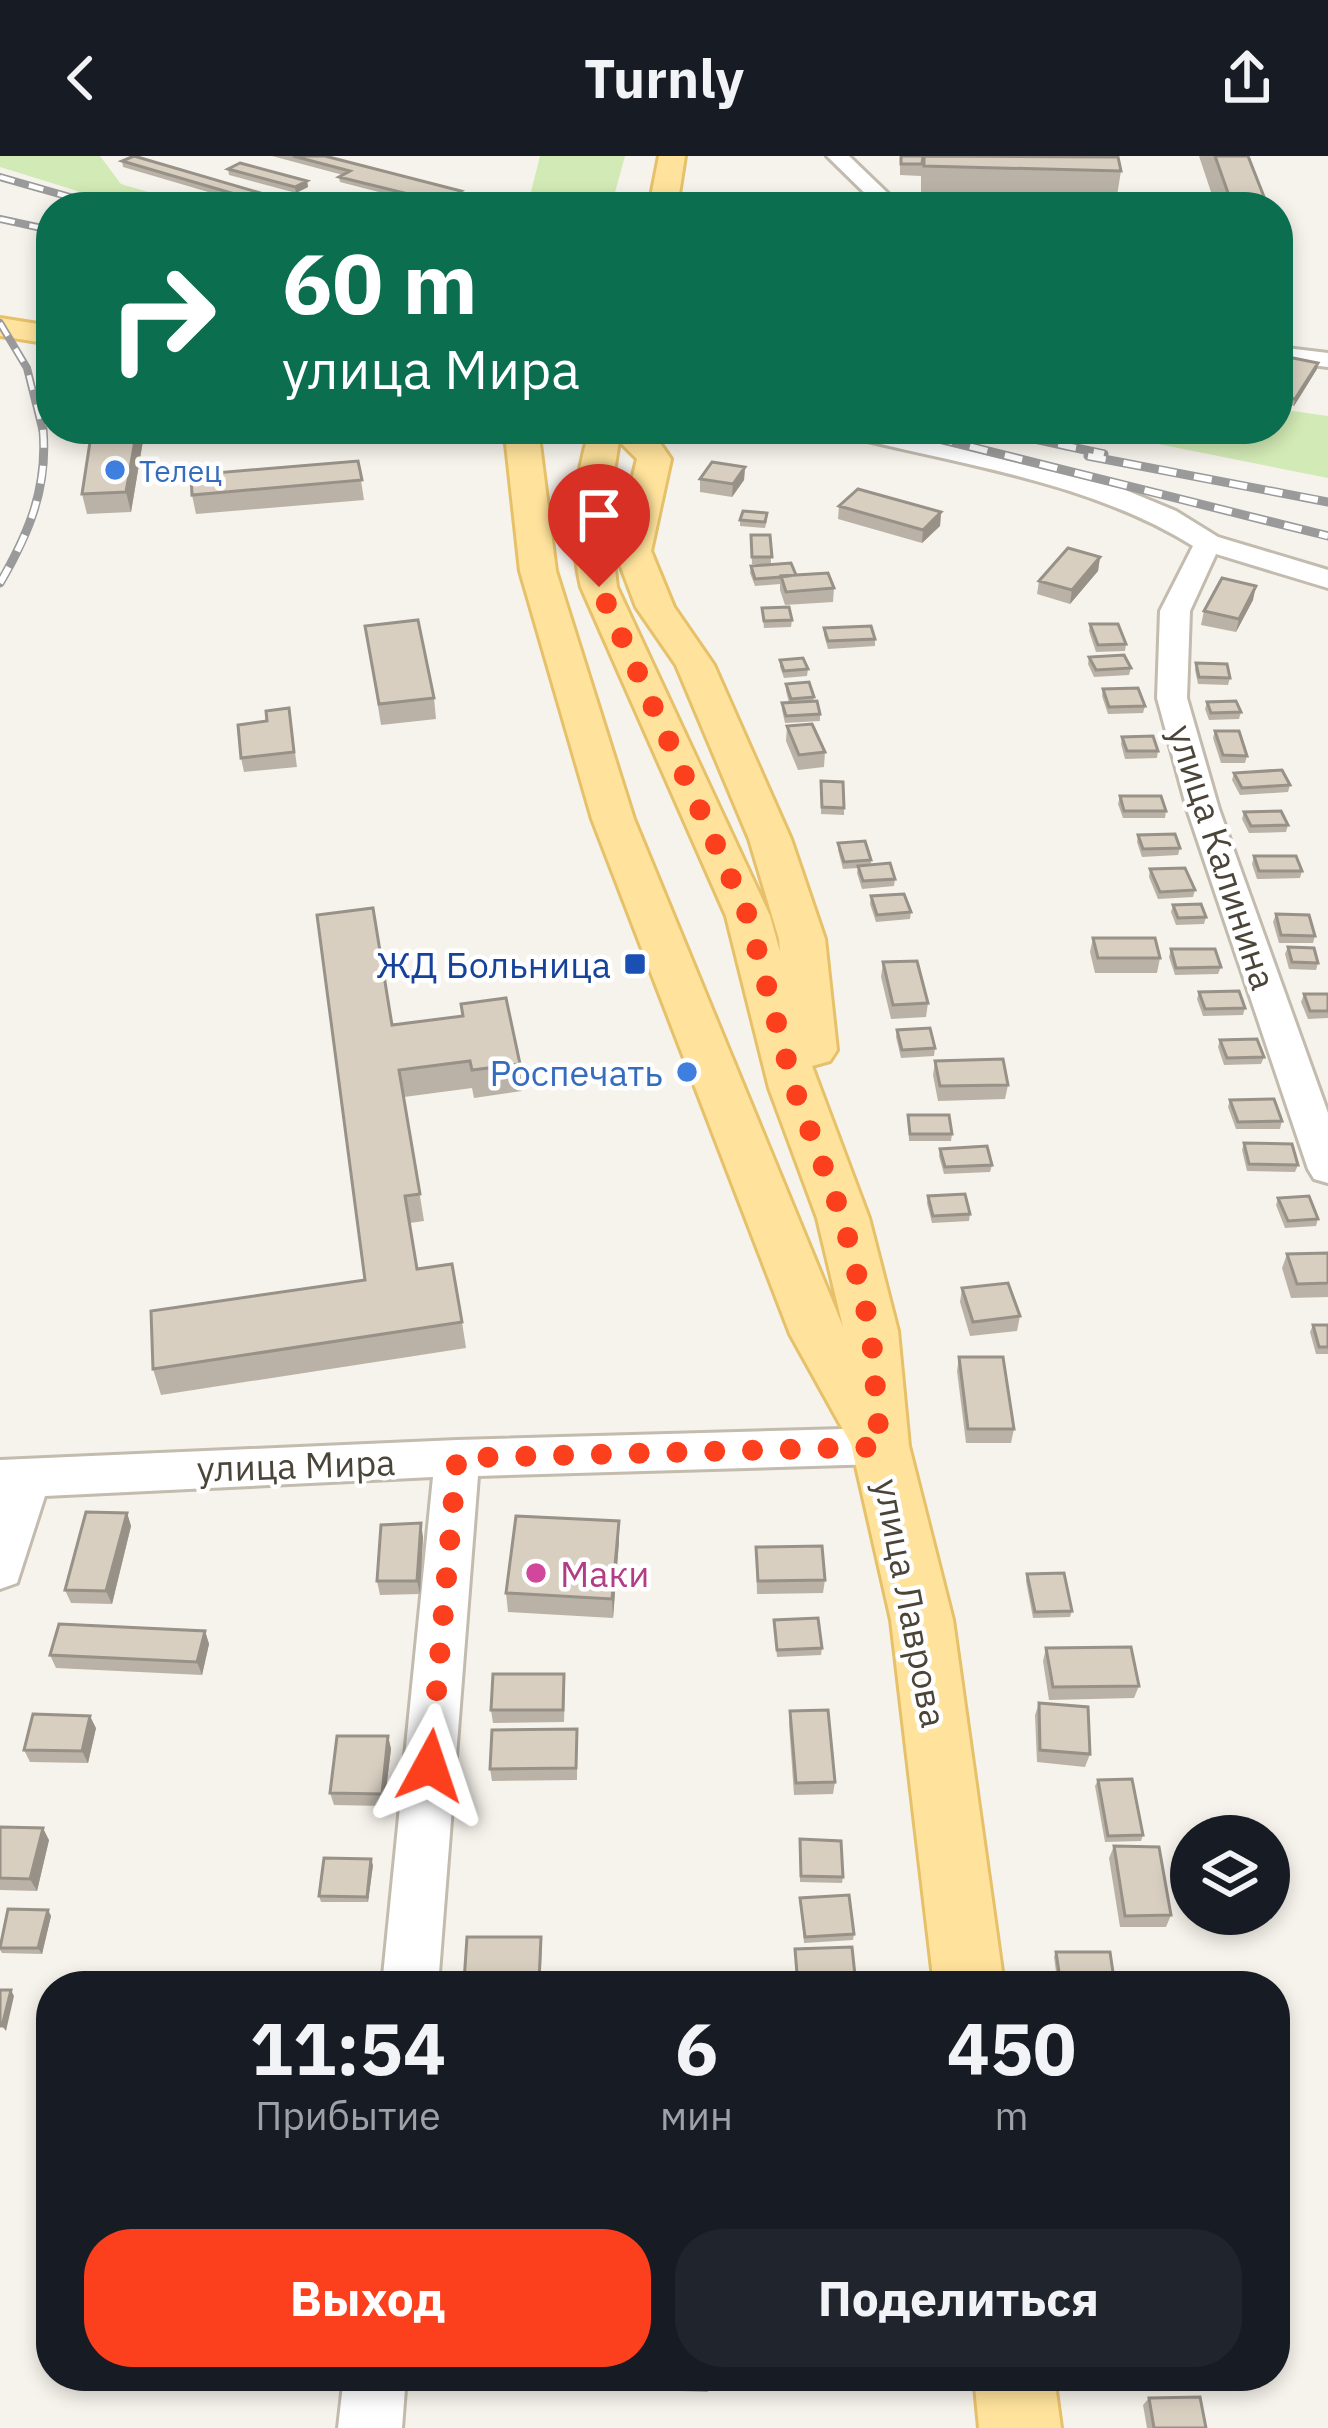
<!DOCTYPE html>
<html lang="ru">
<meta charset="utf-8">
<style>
body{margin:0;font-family:"IBM Plex Sans",sans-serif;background:#20242c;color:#f1f3f6;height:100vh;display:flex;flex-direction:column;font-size:45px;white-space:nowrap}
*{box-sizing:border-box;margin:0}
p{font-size:39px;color:#9ea1a6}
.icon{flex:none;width:66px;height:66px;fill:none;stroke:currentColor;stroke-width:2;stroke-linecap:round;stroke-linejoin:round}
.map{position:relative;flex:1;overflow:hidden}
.details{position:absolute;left:36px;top:1815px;width:1254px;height:420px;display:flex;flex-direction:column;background:#171b24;border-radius:48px;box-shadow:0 6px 18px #0003}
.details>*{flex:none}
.banner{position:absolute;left:36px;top:36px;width:1257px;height:252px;border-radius:48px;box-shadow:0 6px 18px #0003;background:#0b6e4f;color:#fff;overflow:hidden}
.controls{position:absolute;left:1170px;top:1659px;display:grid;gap:24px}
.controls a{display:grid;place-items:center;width:120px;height:120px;border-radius:50%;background:#171b24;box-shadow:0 6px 18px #0003;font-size:60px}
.pin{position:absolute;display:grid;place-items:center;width:102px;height:102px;color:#fff;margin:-123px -51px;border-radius:50% 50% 50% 0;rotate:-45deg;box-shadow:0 0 12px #0007}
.pin .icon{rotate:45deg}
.me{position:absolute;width:132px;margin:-66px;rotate:5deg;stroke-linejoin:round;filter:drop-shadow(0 0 9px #0008)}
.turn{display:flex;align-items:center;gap:42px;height:252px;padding:0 48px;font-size:54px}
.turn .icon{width:156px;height:156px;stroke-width:2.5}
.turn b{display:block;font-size:84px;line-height:102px}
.eta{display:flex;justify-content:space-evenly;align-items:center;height:204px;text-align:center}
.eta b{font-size:72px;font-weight:700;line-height:84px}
.button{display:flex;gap:24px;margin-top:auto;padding:24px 48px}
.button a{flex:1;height:138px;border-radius:48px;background:#fc3f1d;color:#fff;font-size:48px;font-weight:700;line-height:138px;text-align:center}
.button a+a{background:#20242c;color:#f1f3f6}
header{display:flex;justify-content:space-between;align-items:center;height:156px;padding:0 48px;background:#171b24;font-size:54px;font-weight:700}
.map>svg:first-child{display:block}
</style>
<header><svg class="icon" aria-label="back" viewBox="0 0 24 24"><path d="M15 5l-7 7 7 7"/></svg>Turnly<svg class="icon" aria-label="share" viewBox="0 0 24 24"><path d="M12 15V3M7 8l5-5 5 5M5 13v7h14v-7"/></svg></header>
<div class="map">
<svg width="1328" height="2272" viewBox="0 0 1328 2272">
<rect width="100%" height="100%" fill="#f6f3ec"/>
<path fill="#d2eab5" d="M0,0H100L121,28L199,51H129L0,11Z
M540,0H625L611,51H520L531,36Z
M1278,253L1328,260V322L1083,273H1278Z"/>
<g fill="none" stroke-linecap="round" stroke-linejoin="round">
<g stroke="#c2bbae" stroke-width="6">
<path id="minor" d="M827,0H849L902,51H879Z
M1278,191L1328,197V211L1278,205Z
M835,273H879L1123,333L1176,355L1218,381L1328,414V432L1216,398L1190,455L1187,542L1219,653L1328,957V1027L1314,1023L1308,1013L1187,653L1157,542L1160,455L1193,390C1089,325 957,308 839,278Z
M880,1272L896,1277L902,1290L896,1303L880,1308L478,1320L438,1830H382L433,1321L45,1340L17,1427L0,1433V1304L457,1284Z
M344,2220H406L402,2272H338Z"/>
</g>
<g stroke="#e6c16a" stroke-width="6">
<path id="major" d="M659,0H685L677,51H649Z
M0,162L51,170V188L0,180Z
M498,273H530L540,288L556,415L634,663L843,1171L817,1062L769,932L726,760L581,431C568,376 574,327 590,273L651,274L671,303L651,395L674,451L714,509L791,683L825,783L837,894L830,905L812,910L869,1062L898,1175L909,1290L953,1464L1004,1830H934L891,1464L851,1288L790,1178L592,663L520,415L506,288ZM619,285L637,303L615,395L636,451L676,509L749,683L779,783L780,796L770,760L617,431L608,352Z
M974,2220H1054L1061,2272H979Z"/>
</g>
<use href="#minor" fill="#fff" fill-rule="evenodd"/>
<use href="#major" fill="#ffe39c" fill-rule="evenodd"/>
<g stroke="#9a9a9a" stroke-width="8">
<path id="rail-far1" d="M0,21L105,51
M0,63L51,74
M0,167L27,212L43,276
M899,273L912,276
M987,273L1002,276"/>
</g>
<g stroke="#9a9a9a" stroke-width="9">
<path id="rail" d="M900,273L1328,380
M988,273L1104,298
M1088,300L1328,346
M0,427C29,377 48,332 43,273"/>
</g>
<use href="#rail-far1" stroke="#fff" stroke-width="4.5" stroke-dasharray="15" stroke-linecap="butt"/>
<use href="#rail" stroke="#fff" stroke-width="6" stroke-dasharray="18" stroke-linecap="butt"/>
</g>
<path fill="#bab2a6" d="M272,0H325L461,35V41L458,43L491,51H437L340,26L339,21L343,19Z
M900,0H1074L1121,15L1116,46H1107L1108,51H997L998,43L921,41V20L900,19Z
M1199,0H1248L1268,51H1216Z
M122,5L268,45L256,50L123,11Z
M228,13L307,25L308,31L296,37L229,19Z
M1278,199L1318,207L1317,213L1294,250L1278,246V227L1284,218L1278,217Z
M145,273L131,356L87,358L82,338Z
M358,305L364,344L196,358L192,339Z
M745,311L744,324L732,341L700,336V323Z
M839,350L941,356L940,370L922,387L838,363Z
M767,363L765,372L740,370V364Z
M751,379H770L771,408H752Z
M1100,401L1098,415L1070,448L1037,438L1039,425Z
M751,410L796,419L834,432L833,446L785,449L780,434V428L755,430L750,417Z
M1253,444L1236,476L1201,469L1204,455Z
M762,452L792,464L791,471L764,472Z
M1090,468L1126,488L1125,495L1096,496L1089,475Z
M365,470L434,542L436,563L381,569Z
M824,472L875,483V490L828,493L824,479Z
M1089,501L1131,512L1129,519L1094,521L1088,508Z
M780,504L808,513L807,520L784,522L780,511Z
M1196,507L1230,522L1228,529L1198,528L1195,514Z
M786,528L814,541L813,545L820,558V565L785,567L782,554V547H789L786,535Z
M1103,533L1145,550L1143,557L1108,558L1102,540Z
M1207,546L1241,556L1239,563L1209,564L1205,553Z
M289,552L297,611L244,616L241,602L267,565Z
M787,570L825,596L824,611L798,614L786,585Z
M1215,575L1247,600L1245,607H1221L1213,582Z
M1122,581L1158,595L1157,602L1125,603L1121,588Z
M1234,617L1290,629L1288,636L1240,639L1232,624Z
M821,625L844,652V659L821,658Z
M1120,640L1166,655L1165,662H1123L1118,648Z
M1244,656L1288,669L1286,676L1249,677L1242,663Z
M1138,679L1180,692L1178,699L1142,701L1137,686Z
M838,687L871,704V709L895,723L894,730L862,733L857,717L858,712L843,713L838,694Z
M1254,700L1302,715L1300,722L1257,723L1252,708Z
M1150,713L1195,734L1193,741L1158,743L1149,721Z
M871,740L911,756L910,763L876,766L870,748Z
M1173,749L1206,761L1204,768L1176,769L1171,756Z
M1276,758L1315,780L1313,787H1279L1273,766Z
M1093,782L1160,802L1157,817H1095L1090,796Z
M1288,791L1318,807L1316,814L1289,813L1285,798Z
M1171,793L1221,811L1218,818L1175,819L1169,801Z
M883,806L928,847L926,861L891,863L881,821Z
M1199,836L1245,852L1243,859L1203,860L1197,843Z
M1304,838H1328V862L1308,863L1301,846Z
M461,848L520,908L522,935L474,942L472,932L404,941L424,1065L410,1067L417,1113L462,1166L466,1192L161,1239L153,1213L365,1124L392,869L462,860Z
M897,874L935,892L934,900L901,902L896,881Z
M1220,884L1264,901L1261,908L1224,909L1218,891Z
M935,905L1008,929L1005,943L938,945L933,919Z
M1230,944L1282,965L1280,973H1236L1228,951Z
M908,959L952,978L951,985H909Z
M1244,987L1298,1009L1295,1016L1247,1015L1242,994Z
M940,993L992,1009L990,1016L944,1018L939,1000Z
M928,1040L970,1058L969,1065L932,1067L927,1047Z
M1278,1042L1318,1063L1316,1070L1285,1072L1276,1049Z
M1328,1097V1141L1291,1142L1282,1112L1287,1098Z
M962,1132L1020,1160L1017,1175L970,1180L960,1146Z
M1313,1169H1328V1198H1316L1310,1176Z
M959,1201L1014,1273L1011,1287H966L957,1215Z
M127,1357L131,1370L112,1448L71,1447L65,1434Z
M619,1365V1385L613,1462L508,1456L506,1437Z
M423,1381L420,1438L380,1439L377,1425Z
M756,1391L825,1424L823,1437L757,1438Z
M1027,1418L1072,1455L1070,1461L1033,1462L1026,1425Z
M774,1464L822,1492L821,1499L777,1501Z
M205,1475L209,1488L202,1519L56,1512L50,1499Z
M1046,1492L1139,1530L1134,1542L1049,1544L1043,1505Z
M565,1531L564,1566L493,1567L491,1554Z
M1039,1547L1090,1598L1085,1611L1037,1606L1035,1559Z
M790,1555L835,1626L833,1638L794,1639L789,1568Z
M96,1572L88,1607L30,1606L24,1594Z
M388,1580L391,1593L384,1650L334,1649L330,1637Z
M577,1586V1624L492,1625L490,1613Z
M1098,1624L1143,1679L1141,1685L1105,1686L1095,1630Z
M0,1671L49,1684L37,1735L0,1734Z
M800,1683L843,1721L842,1727L800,1726Z
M1114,1690L1171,1759L1166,1771H1120L1109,1702Z
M373,1709L368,1746H321L319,1740Z
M800,1742L854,1778L853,1784L804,1787Z
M48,1754L51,1760L42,1798L2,1797L0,1794V1786Z
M542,1792L540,1830H465L464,1826Z
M1056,1796L1115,1830H1058L1054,1801Z
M650,2220L709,2228L708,2236L650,2234Z
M1149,2242L1206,2272H1147L1143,2249Z"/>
<path fill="#979187" d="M307,25L308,31L296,37L295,31Z
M267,39L268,45L256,50L255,44Z
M1318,207L1317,213L1294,250L1295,243Z
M137,273H145L131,356L126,336Z
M745,311L744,324L732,341L733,328Z
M941,356L940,370L922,387L923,374Z
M1100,401L1098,415L1070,448L1072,434Z
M1256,430L1253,444L1236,476L1239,463Z
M127,1357L131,1370L112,1448L106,1435Z
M619,1365V1385L613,1462L612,1443Z
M421,1367L423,1381L420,1438L417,1425Z
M205,1475L209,1488L202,1519L197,1506Z
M90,1560L96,1572L88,1607L82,1595Z
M388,1580L391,1593L384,1650L382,1638Z
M43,1672L49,1684L37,1735L30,1723Z
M371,1703L373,1709L368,1746L367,1741Z
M48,1754L51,1760L42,1798L38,1792Z
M11,1834L14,1840L6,1875L2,1870Z"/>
<path fill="#d8cfc1" stroke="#979187" stroke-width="3" d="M134,0L267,39L255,44L122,5Z
M293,0H325L461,35L450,41L491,51H461L339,21L350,15Z
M901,0H923L922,8H901Z
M924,0L1118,1L1121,15L924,10Z
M1215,0H1248L1268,51H1233Z
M240,7L307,25L295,31L228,13Z
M998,41L1106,43L1108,51H999Z
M1278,199L1318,207L1295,243L1278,240V227L1288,212L1278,210Z
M92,273H137L126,336L82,338Z
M358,305L362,324L192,339L191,319Z
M712,306L745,311L733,328L700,323Z
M858,333L941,356L923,374L839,350Z
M743,355L767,357L765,366L740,364Z
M751,379H770L772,401H752Z
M1068,392L1100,401L1072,434L1039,425Z
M791,407L796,419L781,421L755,423L751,410Z
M828,417L834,432L786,436L781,420Z
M1222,422L1256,430L1239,463L1204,455Z
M789,451L792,464L764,465L762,452Z
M418,464L434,542L379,548L365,470Z
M1090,468H1118L1126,488L1098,489Z
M871,470L875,483L828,485L824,472Z
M1124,499L1131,512L1096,514L1089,501Z
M803,502L808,513L784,515L780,504Z
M1196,507L1227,508L1230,522L1199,521Z
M809,526L814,541L791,543L786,528Z
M1138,532L1145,550L1109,551L1103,533Z
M817,545L820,558L786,560L782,547Z
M1236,545L1241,556L1211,557L1207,546Z
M289,552L294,596L241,602L238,569L267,565L266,555Z
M812,568L825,596L799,599L787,570Z
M1215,575H1239L1247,600L1223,599Z
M1153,580L1158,595H1127L1122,581Z
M1282,614L1290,629L1242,632L1234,617Z
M821,625L843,626L844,652L822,651Z
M1120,640H1161L1166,655H1124Z
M1281,655L1288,669L1251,670L1244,656Z
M1175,678L1180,692L1143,693L1138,679Z
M865,685L871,704L844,706L838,687Z
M1254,700H1296L1302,715H1259Z
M890,707L895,723L863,725L858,710Z
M1185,712L1195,734L1160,736L1150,713Z
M904,738L911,756L877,759L871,740Z
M1201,748L1206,761L1178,762L1173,749Z
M373,752L392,869L463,860L461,848L506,842L520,908L472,914L470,905L399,914L420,1038L405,1040L417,1113L452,1108L462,1166L153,1213L151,1155L365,1124L317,759Z
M1276,758L1309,759L1315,780L1281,779Z
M1093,782H1155L1160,802H1098Z
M1288,791L1314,792L1318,807L1292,806Z
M1171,793H1215L1221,811L1176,812Z
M917,805L928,847L893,849L883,806Z
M1239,835L1245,852L1205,853L1199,836Z
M1304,838H1328V855H1310Z
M930,872L935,892L902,894L897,874Z
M1257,883L1264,901L1227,902L1220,884Z
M1003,903L1008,929L940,930L935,905Z
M1274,943L1282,965L1238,966L1230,944Z
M908,959H949L952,978H910Z
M1244,987L1292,988L1298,1009L1249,1008Z
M987,990L992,1009L945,1011L940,993Z
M965,1038L970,1058L933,1060L928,1040Z
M1309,1040L1318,1063L1288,1065L1278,1042Z
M1328,1097V1127L1297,1128L1287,1098Z
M1008,1127L1020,1160L973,1166L962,1132Z
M1313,1169H1328V1191H1319Z
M959,1201H1003L1014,1273H968Z
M86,1356L127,1357L106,1435L65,1434Z
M516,1360L619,1365L612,1443L506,1437Z
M421,1367L417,1425H377L381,1369Z
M822,1390L825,1424L758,1425L756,1391Z
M1064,1417L1072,1455L1035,1456L1027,1418Z
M818,1462L822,1492L777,1494L774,1464Z
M59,1468L205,1475L197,1506L50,1499Z
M1131,1491L1139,1530L1053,1531L1046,1492Z
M493,1518H564L563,1554H491Z
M1039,1547L1088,1551L1090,1598L1040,1594Z
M828,1554L835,1626L796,1627L790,1555Z
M33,1558L90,1560L82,1595L24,1594Z
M577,1573L576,1612L490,1613L492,1574Z
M337,1580H388L382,1638L330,1637Z
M1132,1623L1143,1679L1108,1680L1098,1624Z
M0,1671L43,1672L30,1723L0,1722Z
M800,1683L841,1685L843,1721L801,1720Z
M1114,1690L1159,1691L1171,1759L1125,1760Z
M324,1702L371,1703L367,1741L319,1740Z
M849,1739L854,1778L805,1781L800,1742Z
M8,1753L48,1754L38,1792H0Z
M467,1781H541L539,1826H464Z
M852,1791L856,1829L798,1830L795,1793Z
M1056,1796H1110L1115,1830H1061Z
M0,1834H11L2,1870H0Z
M650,2220H709V2228L650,2226Z
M1200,2241L1206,2272H1154L1149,2242Z"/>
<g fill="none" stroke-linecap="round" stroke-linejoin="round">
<path stroke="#fc3f1d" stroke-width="21" stroke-dasharray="0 37.8" d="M430,1610L457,1302L880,1291L871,1175L843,1063L794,932L748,760L599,431"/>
</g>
<g fill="#3f7fe0" stroke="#fff" stroke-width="4.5">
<circle cx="115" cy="314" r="12"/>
<circle cx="687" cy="916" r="12"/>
</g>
<rect fill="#1a4fb4" stroke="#fff" stroke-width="4.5" x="623" y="796" width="24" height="24" rx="6"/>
<circle fill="#d1479c" stroke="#fff" stroke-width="4.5" cx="536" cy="1417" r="12"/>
<g text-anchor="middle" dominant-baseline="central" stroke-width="9" stroke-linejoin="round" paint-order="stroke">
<g font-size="30" fill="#366cbe" stroke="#fff" text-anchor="start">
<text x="139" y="314">Телец</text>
</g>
<g font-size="36" fill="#4b4439" stroke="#fff">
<text transform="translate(1223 701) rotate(72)">улица Калинина</text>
<text transform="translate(296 1309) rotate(-2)">улица Мира</text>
<text transform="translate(911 1447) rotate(79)">улица Лаврова</text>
</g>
<g font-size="36" fill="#164399" stroke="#fff" text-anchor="end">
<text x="611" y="808">ЖД Больница</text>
</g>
<g font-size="36" fill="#366cbe" stroke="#fff" text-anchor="end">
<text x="663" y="916">Роспечать</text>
</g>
<g font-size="36" fill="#b23c85" stroke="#fff" text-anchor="start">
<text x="560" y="1417">Маки</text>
</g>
</g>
</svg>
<div class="controls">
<a><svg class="icon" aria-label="layers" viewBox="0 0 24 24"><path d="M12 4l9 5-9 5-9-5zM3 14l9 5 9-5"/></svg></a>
</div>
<div class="pin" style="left:599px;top:431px;background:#d93025"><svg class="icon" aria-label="arrive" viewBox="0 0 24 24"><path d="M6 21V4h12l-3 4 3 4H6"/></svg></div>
<svg class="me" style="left:430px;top:1610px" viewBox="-20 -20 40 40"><path d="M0-17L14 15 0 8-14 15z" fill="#fc3f1d" stroke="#fff" stroke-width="4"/></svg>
<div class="banner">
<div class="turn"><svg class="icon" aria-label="right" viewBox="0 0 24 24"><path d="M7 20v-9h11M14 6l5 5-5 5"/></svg><div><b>60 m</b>улица Мира</div></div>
</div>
<section class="details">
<div class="eta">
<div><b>11:54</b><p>Прибытие</p></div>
<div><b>6</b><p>мин</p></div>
<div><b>450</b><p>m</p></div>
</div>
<div class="button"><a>Выход</a><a>Поделиться</a></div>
</section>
</div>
